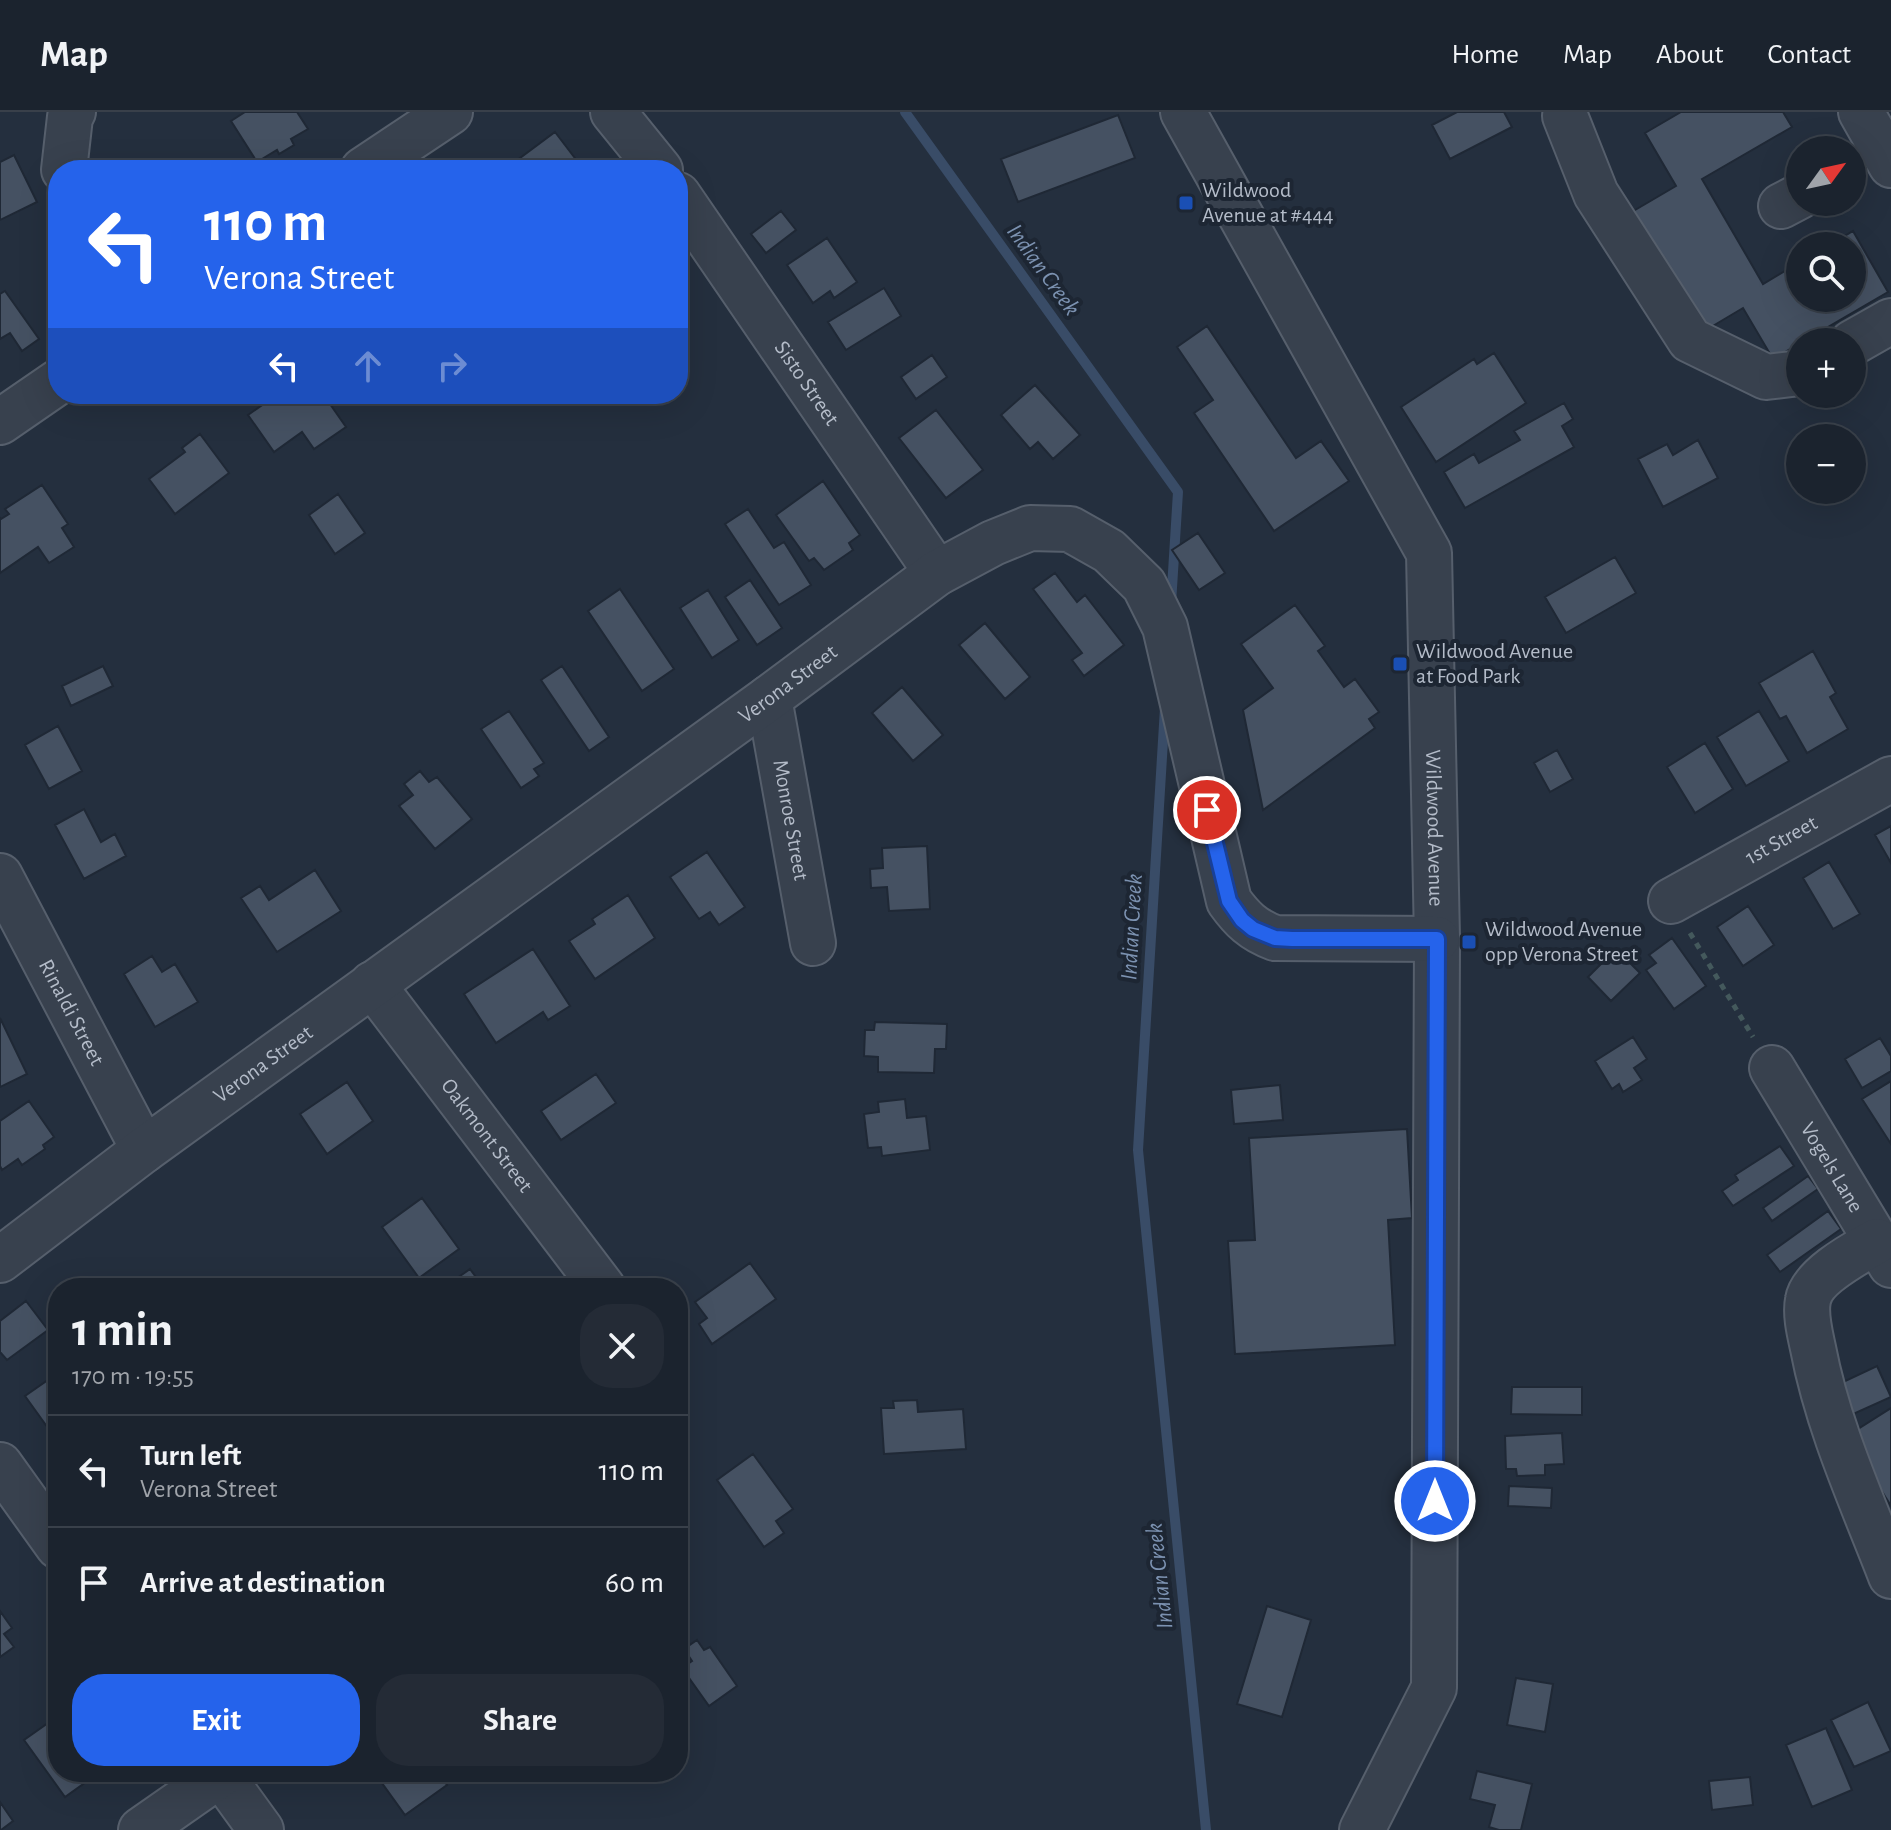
<!DOCTYPE html>
<meta charset="utf-8">
<style>
body{margin:0;font-family:"Alegreya Sans",sans-serif;background:#242b36;color:#f1f3f6;height:100vh;display:flex;flex-direction:column;font-size:30px;white-space:nowrap}
*{box-sizing:border-box;margin:0}
p{font-size:26px;color:#a0a4aa}
.icon{flex:none;width:44px;height:44px;fill:none;stroke:currentColor;stroke-width:2;stroke-linecap:round;stroke-linejoin:round}
.map{position:relative;flex:1;overflow:hidden}
.panel{position:absolute;left:48px;top:1166px;width:640px;height:504px;display:flex;flex-direction:column;background:#1b232e;border-radius:32px;box-shadow:0 8px 32px #0002,0 0 0 2px #39404a}
.panel>*{flex:none}
.banner{position:absolute;left:48px;top:48px;width:640px;height:244px;border-radius:32px;box-shadow:0 8px 32px #0002,0 0 0 2px #39404a;background:#2563eb;color:#fff;overflow:hidden}
.needle{width:52px;rotate:57deg}
.buttons{position:absolute;left:1786px;top:24px;display:grid;gap:16px}
.buttons a{display:grid;place-items:center;width:80px;height:80px;border-radius:50%;background:#1b232e;box-shadow:0 8px 32px #0002,0 0 0 2px #39404a;font-size:40px}
.pin{position:absolute;display:grid;place-items:center;width:68px;height:68px;color:#fff;margin:-34px;border:4px solid #fff;border-radius:50%;box-shadow:0 2px 8px #0007}
.me{position:absolute;width:88px;margin:-44px;rotate:0deg;stroke-linejoin:round;filter:drop-shadow(0 0 6px #0008)}
.turn{display:flex;align-items:center;gap:28px;height:168px;padding:0 24px;font-size:36px}
.turn .icon{width:104px;height:104px;stroke-width:2.5}
.turn b{display:block;font-size:56px;line-height:68px}
.lanes{display:flex;align-items:center;height:76px;padding:0 24px;background:#0003;justify-content:center;gap:40px;direction:ltr}
.lanes .off{opacity:.35}
.round{display:grid;place-items:center;flex:none;width:84px;height:84px;border-radius:32px;background:#242b36}
.summary{display:flex;align-items:center;justify-content:space-between;height:136px;padding:0 24px}
h1{font-size:48px;font-weight:700;line-height:60px}
.action{display:flex;gap:16px;margin-top:auto;padding:16px 24px}
.action a{flex:1;height:92px;border-radius:32px;background:#2563eb;color:#fff;font-size:32px;font-weight:700;line-height:92px;text-align:center}
.action a+a{background:#242b36;color:#f1f3f6}
ul{padding:0;list-style:none}
li{display:flex;align-items:center;gap:24px;height:112px;padding:0 24px;border-top:2px solid #39404a}
li div{flex:1}
li b{display:block;font-size:30px}
li em{font-style:normal}
header{display:flex;align-items:center;gap:48px;box-sizing:border-box;height:112px;padding:0 40px;background:#1b232e;border-bottom:2px solid #39404a}
header strong{font-size:38px}
nav{display:flex;gap:44px;margin-inline-start:auto;font-size:28px}
.map>svg:first-child{display:block}
</style>
<header>
<strong>Map</strong>
<nav><a>Home</a><a>Map</a><a>About</a><a>Contact</a></nav>
</header>
<div class="map">
<svg width="1891" height="1718" viewBox="0 0 1891 1718">
<rect width="100%" height="100%" fill="#242f3e"/>
<g fill="none" stroke-linecap="round" stroke-linejoin="round">
<path stroke="#394c67" stroke-width="10" d="M905,0L1178,380L1171,492
M1165,596L1138,1038L1206,1718"/>
</g>
<path fill="#455162" stroke="#1f2835" stroke-width="2" d="M245,0H297L308,17L291,27L294,33L279,42L277,38L257,50L231,9Z
M1457,0H1504L1512,15L1450,47L1432,13Z
M1681,0H1783L1792,15L1702,67L1763,172L1800,150V186H1852V134H1828L1853,119L1888,180L1773,247L1743,196L1701,221L1630,101L1676,74L1645,21Z
M1118,3L1135,46L1018,90L1001,47Z
M555,20L584,58H516L512,52Z
M14,43L37,90L0,108V50Z
M781,99L796,118L766,141L751,122Z
M827,126L857,170L834,186L830,179L813,191L787,153Z
M884,176L901,204L846,238L828,210Z
M5,179L39,227L22,239L10,221L0,227V182Z
M1207,214L1296,346L1321,329L1349,369L1274,419L1194,301L1213,288L1177,235Z
M1494,241L1526,291L1436,350L1401,295L1474,247L1477,252Z
M932,243L947,265L916,287L901,265Z
M1035,273L1080,323L1053,347L1038,330L1030,337L1001,303Z
M278,282H323L346,315L314,337L302,320L274,340L248,303Z
M1564,291L1573,307L1562,314L1574,335L1465,396L1444,360L1474,342L1479,351L1520,328L1514,319Z
M936,298L983,358L946,386L899,326Z
M200,322L229,361L175,402L149,367L185,340L182,336Z
M1698,328L1718,366L1663,395L1638,347L1667,332L1673,343Z
M823,369L860,423L849,431L853,438L824,458L814,446L809,449L776,403Z
M42,373L68,412L62,416L74,435L49,451L38,435L0,461V406L1,407L9,402L5,397Z
M338,382L365,421L335,442L309,403Z
M748,397L774,436L784,430L811,473L779,493L725,412Z
M1198,421L1225,461L1199,478L1172,438Z
M1615,445L1636,481L1566,521L1545,485Z
M1055,461L1077,490L1085,483L1124,533L1084,564L1072,548L1082,541L1033,477Z
M750,468L782,516L757,533L725,485Z
M620,477L674,557L642,579L588,499Z
M708,478L739,528L712,546L680,496Z
M1295,493L1325,534L1318,539L1344,575L1355,567L1379,600L1369,607L1375,616L1263,698L1243,598L1273,576L1241,532Z
M985,511L1030,565L1005,587L959,533Z
M1813,539L1836,581L1830,585L1848,617L1807,641L1786,604L1780,607L1759,571Z
M103,554L113,574L71,594L62,574Z
M562,554L609,625L589,639L541,568Z
M902,575L943,623L913,649L872,601Z
M509,599L544,651L534,657L539,664L521,676L481,617Z
M1759,599L1789,649L1746,674L1717,625Z
M58,614L82,659L49,677L25,633Z
M1705,631L1733,677L1695,701L1667,655Z
M1557,638L1573,667L1550,680L1534,651Z
M420,659L429,670L437,665L472,707L435,737L399,694L413,683L404,672Z
M84,697L101,730L115,722L126,744L84,767L55,713Z
M1891,714V751L1875,723Z
M927,734L930,797L889,799L887,775L871,776L870,757L883,756L882,736Z
M707,740L745,795L719,813L710,800L699,807L670,765Z
M1829,750L1860,802L1833,817L1803,766Z
M315,758L341,799L277,840L241,786L260,774L269,788Z
M628,783L655,826L595,867L569,829L595,812L592,807Z
M1748,794L1774,833L1743,854L1717,815Z
M1672,826L1706,874L1674,897L1646,858L1656,851L1649,843Z
M533,837L570,894L548,908L543,900L496,931L464,882Z
M1616,837L1640,861L1611,889L1588,865Z
M152,844L162,860L175,852L198,890L155,915L124,862Z
M0,906L27,962L0,975Z
M875,910L947,912L946,937H935L934,961L878,960V945L864,944L865,918H874Z
M1633,925L1647,947L1634,956L1642,968L1623,980L1619,972L1612,977L1595,949Z
M1880,926L1891,944V959L1862,976L1845,947Z
M596,962L616,991L561,1028L541,999Z
M1891,969V1032L1862,987Z
M347,970L373,1009L327,1042L300,1002Z
M1280,973L1283,1008L1234,1012L1231,978Z
M905,987L907,1006L926,1004L930,1038L882,1044L881,1035L868,1036L864,1002L879,1000L878,990Z
M29,989L54,1025L43,1033L45,1037L22,1053L18,1047L2,1058L0,1054V1009Z
M1407,1017L1412,1106L1388,1108L1395,1233L1235,1242L1228,1129L1255,1128L1249,1026Z
M1780,1034L1794,1054L1733,1094L1722,1079L1738,1068L1735,1063Z
M1808,1064L1818,1077L1772,1109L1763,1096Z
M422,1086L459,1137L419,1166L382,1115Z
M1828,1099L1841,1117L1780,1160L1767,1143Z
M750,1151L776,1187L712,1232L699,1212L707,1206L695,1190Z
M470,1157L484,1176H443Z
M26,1189L48,1218L7,1248L0,1240V1209Z
M1877,1254L1891,1285L1840,1308L1826,1278Z
M58,1261V1308L48,1316L25,1284Z
M1512,1275H1582V1303L1511,1302Z
M917,1288L918,1300L963,1297L966,1337L884,1342L881,1296H894L893,1289Z
M1891,1296V1394L1847,1324Z
M1562,1321L1564,1352L1545,1353V1363L1517,1364L1516,1357H1506L1505,1324Z
M753,1342L793,1397L776,1409L784,1421L764,1435L717,1368Z
M1509,1374L1552,1376L1551,1396L1508,1394Z
M1267,1494L1311,1508L1282,1605L1237,1592Z
M0,1499L12,1516L4,1522L14,1535L0,1545Z
M697,1528L704,1538L710,1535L737,1574L709,1594L682,1556L692,1549L684,1537Z
M1516,1566L1553,1572L1545,1620L1507,1613Z
M1868,1590L1891,1639L1854,1655L1831,1608Z
M58,1604V1660H100L65,1685L24,1628Z
M1826,1616L1852,1678L1812,1695L1786,1633Z
M1477,1659L1532,1672L1521,1718H1499L1489,1715L1495,1693L1470,1687Z
M374,1660H437L447,1673L405,1703Z
M1750,1665L1753,1693L1712,1698L1709,1669Z
M0,1690L13,1709L1,1718H0Z"/>
<g fill="none" stroke-linecap="round" stroke-linejoin="round">
<g stroke="#565f6c" stroke-width="48">
<g id="minor">
<path d="M613,0L660,58"/>
<path id="s1" d="M1183,0L1429,441L1437,827L1434,1576L1362,1718"/>
<path d="M1861,0L1891,53"/>
<path d="M1565,4L1596,82L1690,228L1766,265L1800,261"/>
<path d="M64,58L70,5L73,0"/>
<path d="M363,58L450,0"/>
<path id="s2" d="M678,83L937,461"/>
<path d="M1781,94L1800,84"/>
<path d="M1852,231L1891,209"/>
<path d="M0,310L58,270"/>
<path id="s3" d="M769,586L813,831"/>
<path id="s4" d="M0,764L144,1038"/>
<path id="s5" d="M1671,789L1891,667"/>
<path id="s6" d="M372,872L603,1176"/>
<path id="s7" d="M1772,956L1891,1153"/>
<path d="M1877,1129C1858,1140 1812,1164 1808,1188C1805,1203 1810,1222 1813,1236C1828,1315 1862,1389 1891,1464"/>
<path id="s8" d="M0,1148L144,1038L769,586L937,461L993,431L1030,416L1070,417L1109,439L1144,473L1165,515L1229,789C1242,807 1253,818 1275,826L1437,827"/>
<path d="M0,1353L58,1434"/>
<path d="M219,1660L261,1718"/>
<path d="M141,1718L224,1660"/>
</g>
</g>
<path stroke="#44595c" stroke-width="5" stroke-dasharray="6 6" stroke-linecap="butt" d="M1690,821L1753,925"/>
<use href="#minor" stroke="#38414e" stroke-width="44"/>
</g>
<g fill="none" stroke-linecap="round" stroke-linejoin="round">
<g stroke="#184099" stroke-width="20">
<path id="route" d="M1207,698L1229,789L1242,808L1253,817L1275,826L1292,827H1437L1435,1389"/>
</g>
<use href="#route" stroke="#2563eb" stroke-width="14"/>
</g>
<g fill="#1a4fb4" stroke="#1d2633" stroke-width="3">
<rect x="1178" y="83" width="16" height="16" rx="4"/>
<rect x="1392" y="544" width="16" height="16" rx="4"/>
<rect x="1461" y="822" width="16" height="16" rx="4"/>
</g>
<g text-anchor="middle" dominant-baseline="central" stroke-width="8" stroke-linejoin="round" paint-order="stroke">
<g font-size="22" fill="#b4bcc9" stroke="#1d2633" text-anchor="start">
<text x="1202" y="78">Wildwood<tspan x="1202" dy="25">Avenue at #444</tspan></text>
<text x="1416" y="539">Wildwood Avenue<tspan x="1416" dy="25">at Food Park</tspan></text>
<text x="1485" y="817">Wildwood Avenue<tspan x="1485" dy="25">opp Verona Street</tspan></text>
</g>
<g font-size="22" fill="#b4bcc9" stroke="#1d2633">
<text stroke="none"><textPath href="#s2" startOffset="228">Sisto Street</textPath></text>
<text stroke="none"><textPath href="#s8" startOffset="976">Verona Street</textPath></text>
<text stroke="none"><textPath href="#s3" startOffset="124">Monroe Street</textPath></text>
<text stroke="none"><textPath href="#s1" startOffset="780">Wildwood Avenue</textPath></text>
<text stroke="none"><textPath href="#s5" startOffset="126">1st Street</textPath></text>
<text stroke="none"><textPath href="#s4" startOffset="154">Rinaldi Street</textPath></text>
<text stroke="none"><textPath href="#s8" startOffset="328">Verona Street</textPath></text>
<text stroke="none"><textPath href="#s6" startOffset="190">Oakmont Street</textPath></text>
<text stroke="none"><textPath href="#s7" startOffset="116">Vogels Lane</textPath></text>
</g>
<g font-size="24" font-style="italic" fill="#7c92b1" stroke="#1d2633">
<text transform="translate(1043 158) rotate(54)">Indian Creek</text>
<text transform="translate(1132 815) rotate(-87)">Indian Creek</text>
<text transform="translate(1160 1464) rotate(-96)">Indian Creek</text>
</g>
</g>
</svg>
<div class="buttons">
<a><svg class="needle" viewBox="-14 -14 28 28"><path d="M0-13l5 13h-10z" fill="#e53935"/><path d="M0 13l5-13h-10z" fill="#a0a4aa"/></svg></a>
<a><svg class="icon" aria-label="search" viewBox="0 0 24 24"><circle cx="10" cy="10" r="6"/><path d="M15 15l6 6"/></svg></a>
<a>+</a>
<a>−</a>
</div>
<div class="pin" style="left:1207px;top:698px;background:#d93025"><svg class="icon" aria-label="arrive" viewBox="0 0 24 24"><path d="M6 21V4h12l-3 4 3 4H6"/></svg></div>
<svg class="me" style="left:1435px;top:1389px" viewBox="-20 -20 40 40"><circle r="17" fill="#2563eb" stroke="#fff" stroke-width="3"/><path d="M0-11L8 9 0 5-8 9z" fill="#fff"/></svg>
<div class="banner">
<div class="turn"><svg class="icon" aria-label="left" viewBox="0 0 24 24"><path d="M17 20v-9H6M10 6l-5 5 5 5"/></svg><div><b>110 m</b>Verona Street</div></div>
<div class="lanes"><svg class="icon" aria-label="left" viewBox="0 0 24 24"><path d="M17 20v-9H6M10 6l-5 5 5 5"/></svg><svg class="icon off" aria-label="ahead" viewBox="0 0 24 24"><path d="M12 20V5M6 11l6-6 6 6"/></svg><svg class="icon off" aria-label="right" viewBox="0 0 24 24"><path d="M7 20v-9h11M14 6l5 5-5 5"/></svg></div>
</div>
<section class="panel">
<div class="summary"><div><h1>1 min</h1><p>170 m · 19:55</p></div><a class="round"><svg class="icon" aria-label="close" viewBox="0 0 24 24"><path d="M6 6l12 12M18 6L6 18"/></svg></a></div>
<ul>
<li><svg class="icon" aria-label="left" viewBox="0 0 24 24"><path d="M17 20v-9H6M10 6l-5 5 5 5"/></svg><div><b>Turn left</b><p>Verona Street</p></div><em>110 m</em></li>
<li><svg class="icon" aria-label="arrive" viewBox="0 0 24 24"><path d="M6 21V4h12l-3 4 3 4H6"/></svg><div><b>Arrive at destination</b></div><em>60 m</em></li>
</ul>
<div class="action"><a>Exit</a><a>Share</a></div>
</section>
</div>
